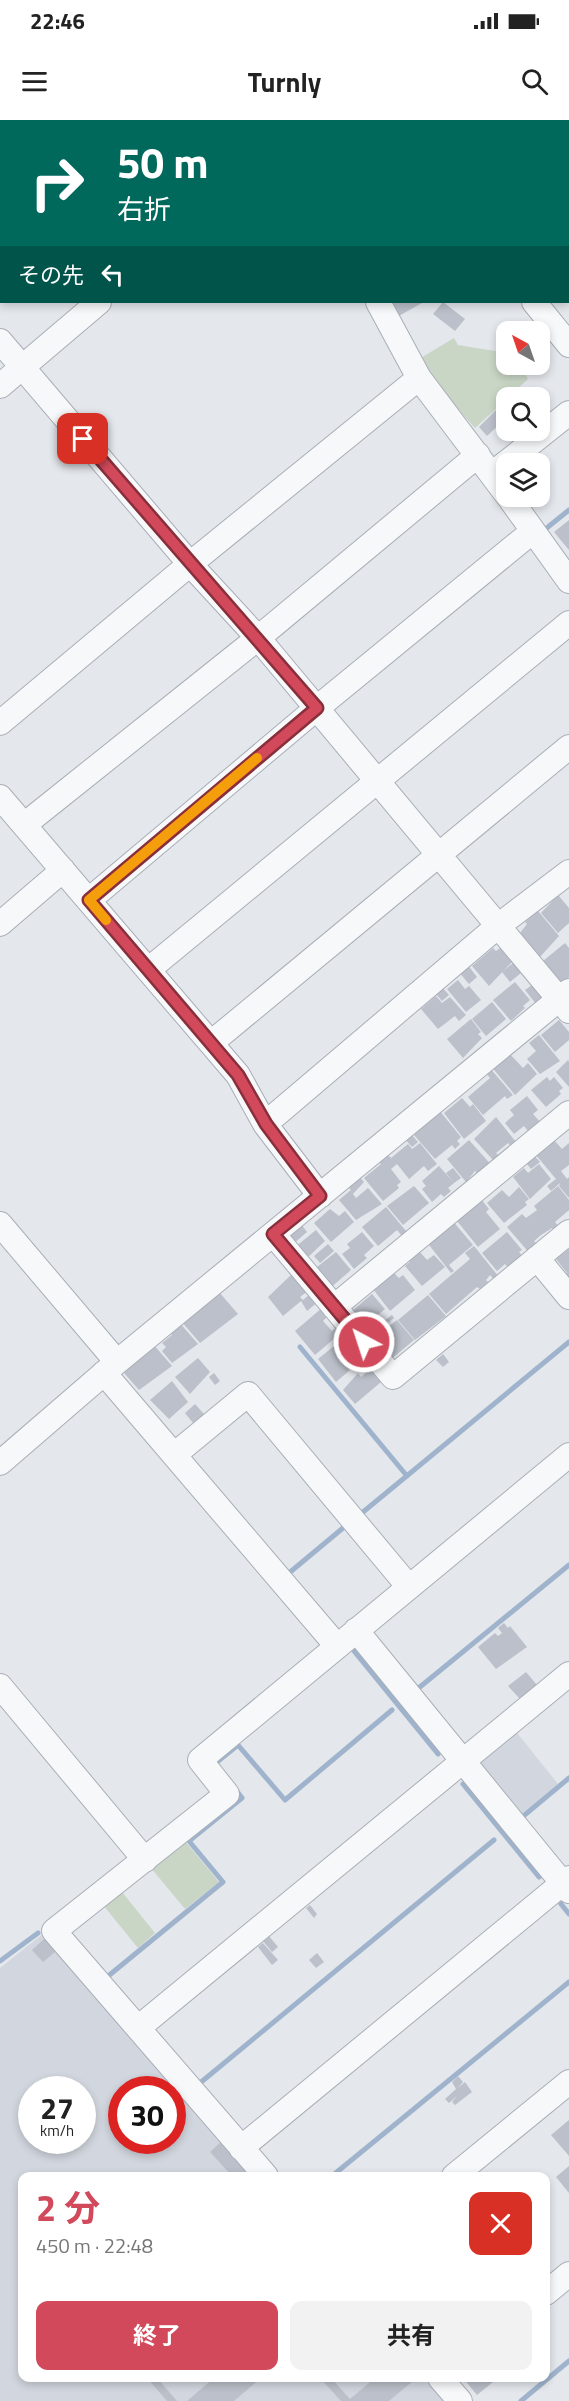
<!DOCTYPE html>
<html lang="ja">
<meta charset="utf-8">
<style>
body{margin:0;font-family:"Titillium Web","Noto Sans JP",sans-serif;background:#f2f2f2;color:#222;height:100vh;display:flex;flex-direction:column;font-size:22px;white-space:nowrap}
*{box-sizing:border-box;margin:0}
p{font-size:20px;color:#767676}
.icon{flex:none;width:33px;height:33px;fill:none;stroke:currentColor;stroke-width:2;stroke-linecap:round;stroke-linejoin:round}
.map{position:relative;flex:1;overflow:hidden}
.side{position:absolute;left:18px;top:2052px;width:532px;height:210px;display:flex;flex-direction:column;background:#fff;border-radius:12px;box-shadow:0 3px 9px #0003}
.side>*{flex:none}
.banner{position:absolute;left:0px;top:0px;width:570px;height:183px;box-shadow:0 3px 9px #0003;background:#00695c;color:#fff;overflow:hidden}
.needle{width:39px;rotate:320deg}
.tools{position:absolute;left:496px;top:201px;display:grid;gap:12px}
.tools a{display:grid;place-items:center;width:54px;height:54px;border-radius:12px;background:#fff;box-shadow:0 3px 9px #0003;font-size:30px}
.speed{position:absolute;left:18px;top:1956px;display:flex;gap:12px;font-size:30px;font-weight:700;text-align:center}
.speed>*{display:grid;place-content:center;width:78px;height:78px;border-radius:50%;background:#fff;box-shadow:0 3px 9px #0003;line-height:1}
.speed small{font-size:15px;font-weight:400}
.speed .limit{border:9px solid #d22;background:#fff;color:#111}
.pin{position:absolute;display:grid;place-items:center;width:51px;height:51px;color:#fff;margin:-26px;border-radius:12px;box-shadow:0 3px 9px #0006}
.me{position:absolute;width:66px;margin:-33px;rotate:320deg;stroke-linejoin:round;filter:drop-shadow(0 0 4px #0008)}
.turn{display:flex;align-items:center;gap:21px;height:126px;padding:0 18px;font-size:27px}
.turn .icon{width:78px;height:78px;stroke-width:2.5}
.turn b{display:block;font-size:42px;line-height:51px}
.then{display:flex;align-items:center;height:57px;padding:0 18px;background:#0003;gap:12px;font-size:22px}
.round{display:grid;place-items:center;flex:none;width:63px;height:63px;border-radius:12px;background:#f2f2f2}
.headline{display:flex;align-items:center;justify-content:space-between;height:102px;padding:0 18px}
h1{font-size:36px;font-weight:700;line-height:45px;color:#d1495b}
.cta{display:flex;gap:12px;margin-top:auto;padding:12px 18px}
.cta a{flex:1;height:69px;border-radius:12px;background:#d1495b;color:#fff;font-size:24px;font-weight:700;line-height:69px;text-align:center}
.cta a+a{background:#f2f2f2;color:#222}
.status{display:flex;justify-content:space-between;align-items:center;height:42px;padding:0 30px;background:#fff;direction:ltr}
.status svg{height:16px;fill:currentColor}
header{display:flex;justify-content:space-between;align-items:center;height:78px;padding:0 18px;background:#fff;font-size:27px;font-weight:700}
.map>svg:first-child{display:block}
</style>
<div class="status"><b>22:46</b><svg viewBox="0 0 49 12"><path d="M0 12V9h3v3zM5 12V6h3v6zM10 12V3h3v9zM15 12V0h3v12zM26 1h20v11H26zM47 4h2v5h-2z"/></svg></div>
<header><svg class="icon" aria-label="menu" viewBox="0 0 24 24"><path d="M4 6h16M4 12h16M4 18h16"/></svg>Turnly<svg class="icon" aria-label="search" viewBox="0 0 24 24"><circle cx="10" cy="10" r="6"/><path d="M15 15l6 6"/></svg></header>
<div class="map">
<svg width="569" height="2281" viewBox="0 0 569 2281">
<rect width="100%" height="100%" fill="#e4e7ec"/>
<path fill="#d2d6de" fill-rule="evenodd" d="M514,1609L558,1664L519,1696L479,1647L478,1638Z
M44,1813L254,2056H22V2258H428L449,2281H0V1848ZM32,1970H82V2020H32ZM122,1970H172V2020H122Z"/>
<path fill="#c9d6c5" d="M454,218L458,225L507,233V244L521,245L528,259L475,308L429,256L419,239Z
M185,1721L219,1762L185,1789L151,1748Z
M122,1772L155,1813L138,1828L103,1785Z"/>
<g fill="none" stroke-linecap="round" stroke-linejoin="round">
<path stroke="#9fb4cc" stroke-width="5" d="M496,0L497,2
M433,2L435,0
M568,89L569,90
M543,411L569,390
M300,1227L407,1356
M357,1397L569,1222
M289,1453L343,1408
M354,1531L438,1634
M415,1571L569,1445
M217,1647V1642L238,1625L285,1680L392,1590
M463,1664L539,1757
M521,1698L569,1658
M561,1784L569,1794
M0,1841L38,1813
M107,1857L223,1762L189,1721L242,1678L236,1670
M200,1963L494,1720
M332,2056L569,1862
M521,2281L569,2241"/>
</g>
<path fill="#bbc0ca" d="M389,182H421L422,183L397,197Z
M443,182L465,199L455,211L433,194Z
M527,268L536,278H517Z
M544,280L549,285L540,294V283Z
M507,287V310H523L515,319L508,312L505,315L499,308L504,300L487,316L479,307L498,288L502,292Z
M569,400V430L554,412Z
M558,775L569,788V803L558,813L541,793Z
M538,791L559,816L540,837L520,813L527,804L525,802Z
M565,823L569,828V857L561,864L543,841Z
M493,828L496,831L500,828L512,842L489,866L472,846Z
M513,843L521,853L510,862L502,852Z
M467,844L477,857L469,864L458,851Z
M458,860L465,869L469,866L481,880L466,892L447,869Z
M515,862L530,880L523,886L525,888L511,901L493,880Z
M532,865L543,879L536,884L525,870Z
M442,867L449,875L442,881L435,873Z
M436,876L442,883L450,877L466,895L459,901L455,896L438,909L421,889Z
M492,882L506,899L486,916L472,899Z
M471,899L481,912L478,914L482,918L463,938L447,919Z
M559,900L569,912V920L555,932L541,915Z
M539,915L560,941L540,954L527,939L536,931L529,923Z
M507,931L523,948L528,943L537,954L515,975L490,945Z
M568,940L569,942V967L556,952Z
M489,947L513,975L507,979L505,976L483,995L468,977L490,958L484,951Z
M547,957L550,961L554,957L563,968L559,971L561,974L546,987L531,970Z
M527,976L538,990L533,994L544,1006L532,1016L524,1006L514,1014L505,1003L514,995L510,990Z
M462,978L470,987L473,984L486,1001L464,1019L444,993Z
M439,990L461,1017L457,1021L460,1024L455,1029L452,1025L435,1039L414,1015Z
M496,997L520,1027L515,1031L508,1023L496,1033L499,1036L494,1041L474,1019Z
M410,1013L418,1022L412,1027L404,1018Z
M553,1019L562,1029L569,1023V1045L561,1051L567,1059L569,1057V1078L559,1066L560,1063L551,1071L547,1066L556,1059L535,1034Z
M469,1020L494,1048L482,1058L475,1051L466,1062L447,1039Z
M420,1023L437,1044L428,1051L424,1046L409,1059L397,1044L391,1049L401,1062L397,1065L399,1068L383,1081L364,1058L381,1044L377,1040L386,1033L391,1038L408,1024L412,1029Z
M531,1032L540,1042L531,1049L523,1039Z
M539,1044L551,1059L530,1079L513,1057L524,1048L528,1053Z
M439,1046L454,1063L448,1068L451,1071L444,1077L441,1074L432,1082L422,1069L426,1066L422,1061Z
M453,1048L461,1058L454,1063L446,1053Z
M359,1056L364,1062L353,1074L356,1078L368,1068L382,1084L356,1100L339,1080L351,1070L349,1068L354,1063L353,1061Z
M414,1066L429,1083L403,1105L387,1086Z
M558,1066L569,1080V1090L555,1102L562,1111L557,1114L552,1108L541,1115L534,1121L540,1128L532,1136L507,1107L522,1094L526,1098L537,1090L534,1086Z
M519,1067L529,1079L525,1082L527,1085L504,1103L487,1083L502,1070L509,1077Z
M480,1078L489,1089L486,1092L500,1109L478,1127L457,1101Z
M386,1087L411,1117L406,1121L397,1110L378,1126L362,1107Z
M330,1089L339,1096L345,1091L354,1102L331,1122L314,1103Z
M452,1100L473,1125L449,1145L454,1151L451,1153L426,1121Z
M301,1104L307,1112L292,1125L286,1117Z
M316,1110L325,1121L305,1140L294,1128Z
M362,1112L374,1126L364,1135L367,1138L354,1149L342,1134L350,1128L347,1124Z
M507,1112L522,1130L519,1132L526,1141L518,1148L511,1139L515,1145L509,1149L505,1144L497,1151L482,1133Z
M328,1124L334,1131L320,1143L314,1136Z
M474,1126L503,1162L499,1165L490,1155L486,1160L488,1162L480,1169L477,1167L446,1194L429,1174L470,1139L465,1133Z
M569,1129V1161L564,1155L567,1153L556,1139Z
M418,1130L427,1140L434,1135L445,1147L422,1166L405,1146L410,1142L407,1139Z
M336,1132L351,1150L328,1170L312,1151Z
M393,1152L399,1158L403,1155L415,1170L390,1191L373,1169Z
M293,1153L308,1171L300,1177L303,1180L310,1174L319,1181L307,1191L301,1181L283,1196L268,1177Z
M219,1172L238,1194L200,1223L181,1201L188,1195L190,1198Z
M372,1174L385,1189L365,1206L352,1191Z
M428,1175L446,1196L415,1220L398,1200Z
M323,1187L329,1195L323,1201L332,1211L338,1206L343,1211L315,1235L295,1211Z
M392,1195L394,1198L368,1219L364,1215Z
M397,1200L414,1220L389,1241L372,1220Z
M179,1202L198,1224L172,1243L162,1231L166,1227L162,1223L172,1215L169,1211Z
M344,1218L364,1238L336,1262L318,1239Z
M153,1224L172,1246L139,1270L124,1253Z
M443,1234L449,1242L443,1247L436,1240Z
M198,1238L210,1252L190,1274L175,1257Z
M370,1249L381,1262L355,1284L343,1270L358,1253L361,1257Z
M214,1253L220,1261L215,1265L209,1257Z
M172,1261L188,1282L169,1299L150,1280Z
M195,1284L204,1294L193,1303L185,1293Z
M504,1503L508,1508L510,1506L527,1527L496,1549L478,1527L495,1513L498,1516L502,1513L498,1508Z
M526,1552L537,1565L520,1579L508,1566Z
M310,1785L317,1794L314,1798L306,1788Z
M269,1816L278,1827L272,1832L263,1821Z
M44,1819L55,1832L43,1842L32,1830Z
M263,1823L278,1840L272,1845L258,1827Z
M317,1833L324,1842L316,1848L309,1840Z
M458,1956L463,1962L458,1968L465,1962L472,1972L455,1985L452,1982L457,1976L449,1983L445,1979L456,1969L452,1962Z
M569,2000V2036L551,2015Z
M221,2022L248,2055L246,2056H232L210,2032Z
M569,2046V2073L556,2057Z
M147,2258H157L177,2281H167Z
M214,2258H261L234,2281H187Z
M320,2258H331L350,2279L375,2258H410L413,2261L389,2281H341Z
M463,2258H498L477,2275Z"/>
<g fill="none" stroke-linecap="round" stroke-linejoin="round">
<g stroke="#a9aeb7" stroke-width="26">
<path id="minor" d="M220,0L221,2
M279,0L280,2
M415,2L417,0
M378,182L419,258L507,375
M534,182L569,225
M0,221L190,444L258,518L569,891
M0,266L99,182
M492,354L569,293
M508,376L569,461
M0,603L190,444L419,258
M0,677L238,955L265,1004L320,1076
M24,705L258,518L478,335
M89,780L317,588L533,411
M0,804L63,750
M148,850L569,503
M211,923L569,627
M265,1004L498,806L569,752
M0,1104L117,1242
M273,1114L393,1257L569,1112
M537,1138L569,1177
M334,1187L569,993
M104,1253L337,1526
M174,1335L248,1274L409,1467
M0,1343L117,1242L569,871
M356,1510L569,1771
M0,1566L145,1740
M138,1908L569,1554
M241,2028L569,1758
M266,2056L54,1811L227,1674L200,1640L569,1335
M454,2056L569,1962
M546,2173L569,2154
M440,2258L460,2281"/>
</g>
<use href="#minor" stroke="#f7f8fa" stroke-width="24"/>
</g>
<g fill="none" stroke-linecap="round" stroke-linejoin="round">
<g stroke="#882f3b" stroke-width="15">
<path id="route" d="M83,319L317,588L89,780L238,955L266,1004L320,1076L273,1114L364,1222"/>
</g>
<use href="#route" stroke="#d1495b" stroke-width="10"/>
<path stroke="#f59e0b" stroke-width="10" d="M106,800L89,780L257,638"/>
</g>
</svg>
<div class="tools">
<a><svg class="needle" viewBox="-14 -14 28 28"><path d="M0-13l5 13h-10z" fill="#e53935"/><path d="M0 13l5-13h-10z" fill="#767676"/></svg></a>
<a><svg class="icon" aria-label="search" viewBox="0 0 24 24"><circle cx="10" cy="10" r="6"/><path d="M15 15l6 6"/></svg></a>
<a><svg class="icon" aria-label="layers" viewBox="0 0 24 24"><path d="M12 4l9 5-9 5-9-5zM3 14l9 5 9-5"/></svg></a>
</div>
<div class="speed"><div>27<small>km/h</small></div><div class="limit">30</div></div>
<div class="pin" style="left:83px;top:319px;background:#d93025"><svg class="icon" aria-label="arrive" viewBox="0 0 24 24"><path d="M6 21V4h12l-3 4 3 4H6"/></svg></div>
<svg class="me" style="left:364px;top:1222px" viewBox="-20 -20 40 40"><circle r="17" fill="#d1495b" stroke="#fff" stroke-width="3"/><path d="M0-11L8 9 0 5-8 9z" fill="#fff"/></svg>
<div class="banner">
<div class="turn"><svg class="icon" aria-label="right" viewBox="0 0 24 24"><path d="M7 20v-9h11M14 6l5 5-5 5"/></svg><div><b>50 m</b>右折</div></div>
<div class="then">その先<svg class="icon" aria-label="left" viewBox="0 0 24 24"><path d="M17 20v-9H6M10 6l-5 5 5 5"/></svg></div>
</div>
<section class="side">
<div class="headline"><div><h1>2 分</h1><p>450 m · 22:48</p></div><a class="round" style="background:#d93025;color:#fff"><svg class="icon" aria-label="close" viewBox="0 0 24 24"><path d="M6 6l12 12M18 6L6 18"/></svg></a></div>
<div class="cta"><a>終了</a><a>共有</a></div>
</section>
</div>
